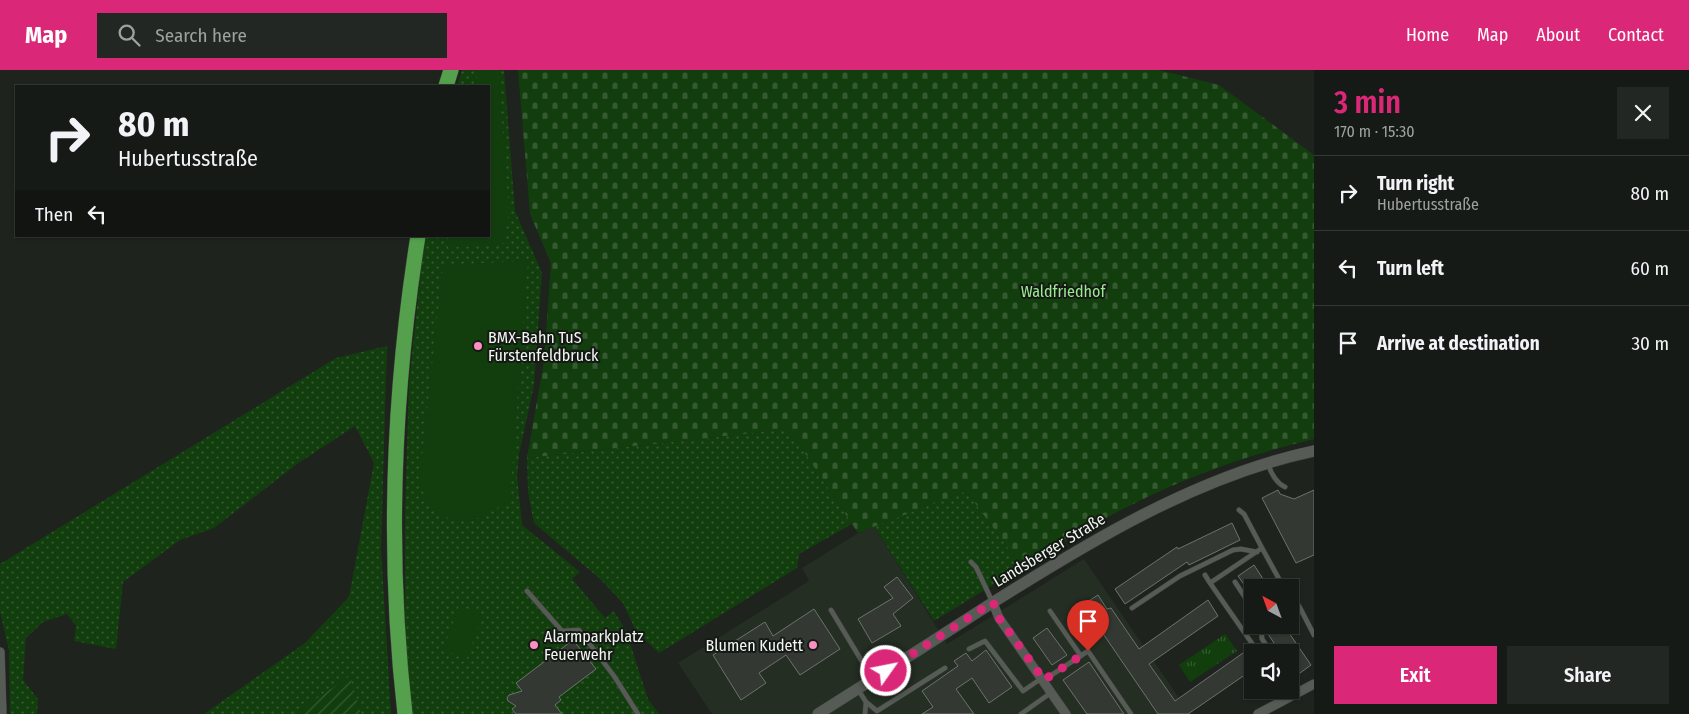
<!DOCTYPE html>
<meta charset="utf-8">
<style>
body{margin:0;font-family:"Fira Sans Condensed",sans-serif;background:#232723;color:#f1f3f6;height:100vh;display:flex;flex-direction:column;font-size:19px;white-space:nowrap}
*{box-sizing:border-box;margin:0}
p{font-size:16px;color:#9ea1a1}
.icon{flex:none;width:28px;height:28px;fill:none;stroke:currentColor;stroke-width:2;stroke-linecap:round;stroke-linejoin:round}
.map{position:relative;flex:1;overflow:hidden}
.drawer{display:flex;flex-direction:column;background:#161a16;width:375px}
.drawer>*{flex:none}
.top-card{position:absolute;left:15px;top:15px;width:475px;height:152px;border-radius:0px;box-shadow:0 1px 4px #0004,0 0 0 1px #353835;background:#161a16;color:#f1f3f6;overflow:hidden}
.needle{width:32px;rotate:319deg}
.fabs{position:absolute;left:1244px;top:509px;display:grid;gap:10px}
.fabs a{display:grid;place-items:center;width:55px;height:55px;border-radius:0px;background:#161a16;box-shadow:0 1px 4px #0004,0 0 0 1px #353835;font-size:25px}
.pin{position:absolute;display:grid;place-items:center;width:42px;height:42px;color:#fff;margin:-51px -21px;border-radius:50% 50% 50% 0;rotate:-45deg;box-shadow:0 0 5px #0007}
.pin .icon{rotate:45deg}
.me{position:absolute;width:55px;margin:-28px;rotate:57deg;stroke-linejoin:round;filter:drop-shadow(0 0 4px #0008)}
.turn{display:flex;align-items:center;gap:18px;height:105px;padding:0 20px;font-size:22px}
.turn .icon{width:65px;height:65px;stroke-width:2.5}
.turn b{display:block;font-size:35px;line-height:42px}
.then{display:flex;align-items:center;height:48px;padding:0 20px;background:#0003;gap:10px;font-size:19px}
.round{display:grid;place-items:center;flex:none;width:52px;height:52px;border-radius:0px;background:#232723}
.overview{display:flex;align-items:center;justify-content:space-between;height:85px;padding:0 20px}
h1{font-size:30px;font-weight:600;line-height:38px;color:#db2777}
.primary-button{display:flex;gap:10px;margin-top:auto;padding:10px 20px}
.primary-button a{flex:1;height:58px;border-radius:0px;background:#db2777;color:#fff;font-size:20px;font-weight:600;line-height:58px;text-align:center}
.primary-button a+a{background:#232723;color:#f1f3f6}
ul{padding:0;list-style:none}
li{display:flex;align-items:center;gap:15px;height:75px;padding:0 20px;border-top:1px solid #353835}
li div{flex:1}
li b{display:block;font-size:19px}
li em{font-style:normal}
header{display:flex;align-items:center;gap:30px;box-sizing:border-box;height:70px;padding:0 25px;background:#db2777;color:#fff}
header strong{font-size:24px}
nav{display:flex;gap:28px;margin-inline-start:auto;font-size:18px}
.search{width:350px;height:45px;background:#232723;display:flex;align-items:center;gap:12px;box-sizing:border-box;padding:0 18px;border-radius:0px;color:#9ea1a1;font-size:19px}
main{display:flex;flex:1;min-height:0}
.map>svg:first-child{display:block}
</style>
<header>
<strong>Map</strong>
<div class="search"><svg class="icon" aria-label="search" viewBox="0 0 24 24"><circle cx="10" cy="10" r="6"/><path d="M15 15l6 6"/></svg>Search here</div>
<nav><a>Home</a><a>Map</a><a>About</a><a>Contact</a></nav>
</header>
<main>
<div class="map">
<svg width="1314" height="644" viewBox="0 0 1314 644">
<defs>
<pattern id="grass-dots" width="8" height="8" patternUnits="userSpaceOnUse" patternTransform="scale(1.25)"><rect width="8" height="8" fill="#123e0e"/><path d="M2 2h.1M6 6h.1" fill="none" stroke="#355a32" stroke-width="1.8" stroke-linecap="round"/></pattern>
<pattern id="cemetery-stones" width="16" height="16" patternUnits="userSpaceOnUse" patternTransform="scale(1.25)"><rect width="16" height="16" fill="#123e0e"/><path d="M2 7V4a2 2 0 0 1 4 0v3zM10 15v-3a2 2 0 0 1 4 0v3z" fill="#355a32"/></pattern>
<pattern id="park-tufts" width="24" height="20" patternUnits="userSpaceOnUse" patternTransform="scale(1.25)"><rect width="24" height="20" fill="#123e0e"/><path d="M3 7l-1-3M5 7V3M7 7l1-3M15 17l-1-3M17 17v-4M19 17l1-3" fill="none" stroke="#355a32"/></pattern>
<pattern id="garden-furrows" width="10" height="10" patternUnits="userSpaceOnUse" patternTransform="scale(1.25)"><rect width="10" height="10" fill="#123e0e"/><path d="M-1 1l2-2M0 10L10 0M9 11l2-2" fill="none" stroke="#355a32"/></pattern>
</defs>
<rect width="100%" height="100%" fill="#1e231d"/>
<path fill="#242e23" d="M874,456L947,574L1084,489L1190,644H712L678,593L809,511L802,498L858,463Z"/>
<path fill="url(#grass-dots)" d="M462,0H504L515,141L542,203L534,315L519,384L517,406L522,455L580,502L572,509L605,548L614,541L626,561L648,629L659,644H412L405,576V443L409,314L422,188L426,166H489V16H457Z
M387,276L381,479L391,644H361L350,607L294,644H204L305,573L349,527L374,393L355,356L297,394L214,458L180,470L123,512L116,579L74,571L76,556L67,544L43,552L26,568L23,610L38,629L37,644H10L9,580L0,542V494L336,288Z
M789,359L852,454L799,484L797,498L659,583L636,561L623,533L599,508L534,453L528,422L527,388Z
M966,421L1022,497L934,551L874,456Z"/>
<path fill="url(#cemetery-stones)" d="M518,0H1159L1219,15L1314,85V369C1251,384 1189,406 1131,435C1094,453 1058,476 1022,497L966,421L858,463L789,359L527,388L544,291L551,193L530,144Z"/>
<path fill="url(#park-tufts)" d="M1225,564L1237,581L1190,612L1179,595Z"/>
<path fill="url(#garden-furrows)" d="M350,606L361,644H294Z"/>
<path fill="#123e0e" d="M479,0H498L509,142L504,173L448,178L449,166H489V16H475Z
M528,191L510,428C491,445 464,461 439,443C430,436 424,424 419,414L443,195Z
M459,536L483,545L467,588L443,580Z"/>
<path fill="#333932" stroke="#6c736c" d="M1278,420L1280,424L1294,429L1314,420V485L1296,493L1262,428Z
M1232,453L1240,470L1189,495L1187,492L1125,534L1115,519L1177,477L1178,479Z
M1254,495L1269,518H1252V526L1238,506Z
M897,507L913,528L893,544L901,556L872,573L858,549L893,528L884,517Z
M1098,525L1107,539L1111,538L1139,579L1208,530L1218,546L1149,594L1175,631L1243,583L1252,600L1188,644H1158L1093,549L1090,550L1081,536Z
M814,539L840,579L800,605L786,585L759,603L766,613L741,630L713,585L765,552L773,566Z
M1269,555H1296L1287,560L1311,595L1296,606L1290,597V576L1280,582L1266,561L1265,558Z
M1047,558L1067,585L1052,595L1033,568Z
M573,570L596,599L559,627L561,630L555,635L562,644H516L512,639L516,636L508,631L507,628L509,625L522,621L516,613Z
M986,580L1012,617L989,633L972,608L956,619L974,644H922L933,637L922,621L958,596L954,591L966,583L972,591Z
M1089,592L1124,644H1087L1063,610Z"/>
<g fill="none" stroke-linecap="round" stroke-linejoin="round">
<g stroke="#3c3f3b" stroke-width="5.5">
<path id="lane" d="M1268,394C1271,403 1276,413 1285,417
M1239,440L1244,444L1262,478
M971,492L976,497L992,531
M1205,505L1210,513
M1235,512L1252,538
M527,521L562,561L579,560L614,606L638,644
M1290,527L1299,536L1314,565
M1132,538L1180,506L1233,480L1241,479L1257,482
M831,540L872,608
M1050,541L1081,586
M1261,555L1262,569L1271,582
M969,579L985,571L1023,621L1042,608
M1258,582L1210,513L1262,478L1284,518
M1044,610L1088,581L1131,644
M1284,620L1288,627
M859,621L866,632L877,641L945,598
M865,644L866,632
M1021,644L1052,622"/>
</g>
<g stroke="#3c3f3b" stroke-width="10">
<path id="street" d="M993,533L999,548L1066,644
M0,582L2,644
M1258,644L1314,614"/>
</g>
<g stroke="#3c3f3b" stroke-width="12">
<path id="secondary" d="M818,644C872,610 927,575 981,540C1082,476 1195,406 1314,381"/>
</g>
<g stroke="#3c3f3b" stroke-width="16">
<path id="highway" d="M446,16L451,0
M405,644C387,486 393,323 418,166"/>
</g>
<use href="#lane" stroke="#565c55" stroke-width="4.5"/>
<use href="#street" stroke="#565c55" stroke-width="9"/>
<use href="#secondary" stroke="#565c55" stroke-width="11"/>
<use href="#highway" stroke="#54a04c" stroke-width="15"/>
</g>
<g fill="none" stroke-linecap="round" stroke-linejoin="round">
<path stroke="#db2777" stroke-width="9" stroke-dasharray="0 16.2" d="M886,601L993,532L999,548L1044,610L1088,581"/>
</g>
<g fill="#fc8fc1" stroke="#141914" stroke-width="2">
<circle cx="478" cy="276" r="5"/>
<circle cx="534" cy="575" r="5"/>
<circle cx="813" cy="575" r="5"/>
</g>
<g text-anchor="middle" dominant-baseline="central" stroke-width="4" stroke-linejoin="round" paint-order="stroke">
<g font-size="16" fill="#99eb8f" stroke="#141914">
<text x="1063" y="221">Waldfriedhof</text>
</g>
<g font-size="16" fill="#f3f6f2" stroke="#141914" text-anchor="start">
<text x="488" y="267">BMX-Bahn TuS<tspan x="488" dy="18">Fürstenfeldbruck</tspan></text>
<text x="544" y="566">Alarmparkplatz<tspan x="544" dy="18">Feuerwehr</tspan></text>
<text x="803" y="575" text-anchor="end">Blumen Kudett</text>
</g>
<g font-size="16" fill="#f3f6f2" stroke="#141914">
<text transform="translate(1049 480) rotate(-31)">Landsberger Straße</text>
</g>
</g>
</svg>
<div class="fabs">
<a><svg class="needle" viewBox="-14 -14 28 28"><path d="M0-13l5 13h-10z" fill="#e53935"/><path d="M0 13l5-13h-10z" fill="#9ea1a1"/></svg></a>
<a><svg class="icon" aria-label="sound" viewBox="0 0 24 24"><path d="M4 9h4l5-4v14l-5-4H4zM17 9q2 3 0 6"/></svg></a>
</div>
<div class="pin" style="left:1088px;top:581px;background:#d93025"><svg class="icon" aria-label="arrive" viewBox="0 0 24 24"><path d="M6 21V4h12l-3 4 3 4H6"/></svg></div>
<svg class="me" style="left:886px;top:601px" viewBox="-20 -20 40 40"><circle r="17" fill="#db2777" stroke="#fff" stroke-width="3"/><path d="M0-11L8 9 0 5-8 9z" fill="#fff"/></svg>
<div class="top-card">
<div class="turn"><svg class="icon" aria-label="right" viewBox="0 0 24 24"><path d="M7 20v-9h11M14 6l5 5-5 5"/></svg><div><b>80 m</b>Hubertusstraße</div></div>
<div class="then">Then<svg class="icon" aria-label="left" viewBox="0 0 24 24"><path d="M17 20v-9H6M10 6l-5 5 5 5"/></svg></div>
</div>
</div>
<section class="drawer">
<div class="overview"><div><h1>3 min</h1><p>170 m · 15:30</p></div><a class="round"><svg class="icon" aria-label="close" viewBox="0 0 24 24"><path d="M6 6l12 12M18 6L6 18"/></svg></a></div>
<ul>
<li><svg class="icon" aria-label="right" viewBox="0 0 24 24"><path d="M7 20v-9h11M14 6l5 5-5 5"/></svg><div><b>Turn right</b><p>Hubertusstraße</p></div><em>80 m</em></li>
<li><svg class="icon" aria-label="left" viewBox="0 0 24 24"><path d="M17 20v-9H6M10 6l-5 5 5 5"/></svg><div><b>Turn left</b></div><em>60 m</em></li>
<li><svg class="icon" aria-label="arrive" viewBox="0 0 24 24"><path d="M6 21V4h12l-3 4 3 4H6"/></svg><div><b>Arrive at destination</b></div><em>30 m</em></li>
</ul>
<div class="primary-button"><a>Exit</a><a>Share</a></div>
</section>
</main>
